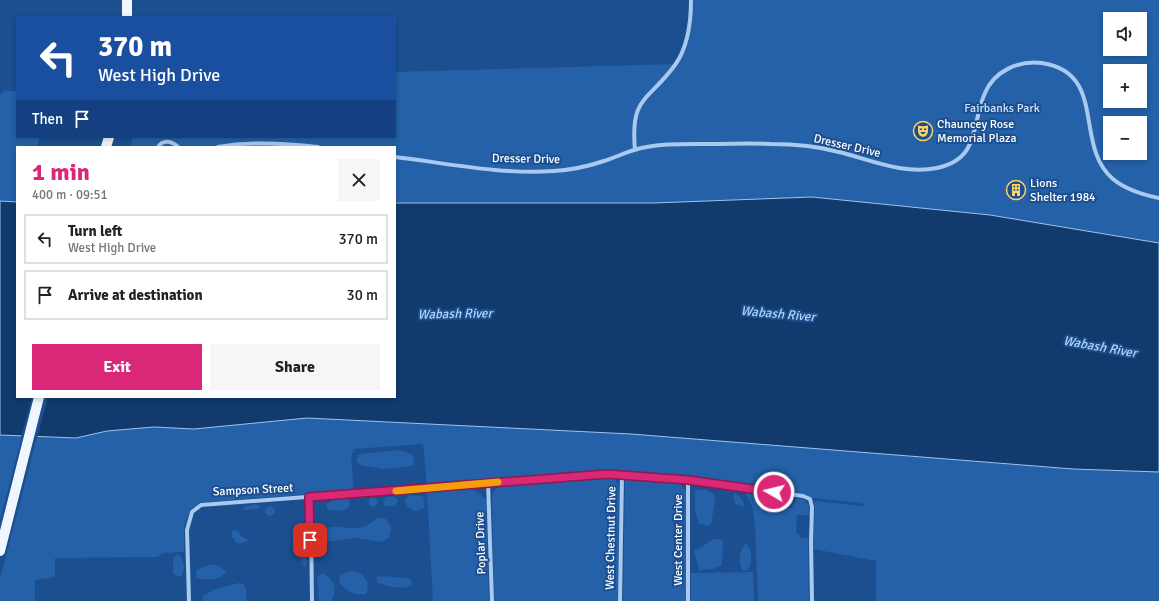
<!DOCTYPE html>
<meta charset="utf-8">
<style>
body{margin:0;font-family:Signika,sans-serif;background:#f6f6f6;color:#222;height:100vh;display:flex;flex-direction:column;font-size:15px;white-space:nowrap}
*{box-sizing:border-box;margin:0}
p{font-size:13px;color:#767676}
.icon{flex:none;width:22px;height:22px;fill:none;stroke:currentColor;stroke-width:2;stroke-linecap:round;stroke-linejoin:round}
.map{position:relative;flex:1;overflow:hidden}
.drawer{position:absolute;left:16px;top:146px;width:380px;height:252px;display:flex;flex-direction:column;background:#fff;border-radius:0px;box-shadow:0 2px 6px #0003}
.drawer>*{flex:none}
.hud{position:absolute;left:16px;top:16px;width:380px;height:122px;border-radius:0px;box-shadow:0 2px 6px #0003;background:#1a4fa0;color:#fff;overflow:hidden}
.fabs{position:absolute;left:1103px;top:12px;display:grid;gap:8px}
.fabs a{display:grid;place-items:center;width:44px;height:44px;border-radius:0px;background:#fff;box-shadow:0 2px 6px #0003;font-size:20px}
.pin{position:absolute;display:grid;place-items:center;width:34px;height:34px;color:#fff;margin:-17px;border-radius:8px;box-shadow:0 2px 6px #0006}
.me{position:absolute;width:44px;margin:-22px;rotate:278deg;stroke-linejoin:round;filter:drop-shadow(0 0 3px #0008)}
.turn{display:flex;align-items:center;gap:14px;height:84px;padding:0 16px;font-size:18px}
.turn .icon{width:52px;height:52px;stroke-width:2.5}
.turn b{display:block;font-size:28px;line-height:34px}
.then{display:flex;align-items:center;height:38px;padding:0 16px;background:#0003;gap:8px;font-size:15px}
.round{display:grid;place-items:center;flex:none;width:42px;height:42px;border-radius:0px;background:#f6f6f6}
.headline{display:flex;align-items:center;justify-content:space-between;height:68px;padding:0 16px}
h1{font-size:24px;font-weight:700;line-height:30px;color:#db2777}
.button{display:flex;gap:8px;margin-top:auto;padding:8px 16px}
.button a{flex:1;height:46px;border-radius:0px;background:#db2777;color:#fff;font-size:16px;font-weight:700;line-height:46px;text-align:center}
.button a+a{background:#f6f6f6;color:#222}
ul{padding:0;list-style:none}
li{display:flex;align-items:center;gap:12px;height:50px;margin:0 8px 6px;padding:0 8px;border:2px solid #e0e0e0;border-radius:0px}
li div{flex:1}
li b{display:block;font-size:15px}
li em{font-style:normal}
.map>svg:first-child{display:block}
</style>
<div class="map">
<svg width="1159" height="601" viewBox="0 0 1159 601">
<rect width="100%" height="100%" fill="#1b4f8f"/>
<path fill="#2461a8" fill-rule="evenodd" d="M692,0H1159V243L990,215L812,197L654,203H395V147H130L133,137H395V72L676,64L689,28ZM1110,19H1140V49H1110ZM1110,71H1140V101H1110ZM1110,123H1140V153H1110Z
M4,91H17V137H39L38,147H17V202L0,201V95Z
M307,418L631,434L1073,469L1159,472V601H876V561L813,549L815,501L862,506L864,505L863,503L813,498L799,493L690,477L609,472L427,486L423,444L354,449L351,456L354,491L202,502C181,512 184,532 184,552L163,553L157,557L55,558V577L35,580V601H0V579L37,437L76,438L107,431L154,427L194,429Z
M0,435L22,436L0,520Z
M398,450C407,452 418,454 413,466L383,469L360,465L356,460L359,454Z
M600,477L615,479L619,487L618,601H494L492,497C494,487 501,485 509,484Z
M625,478L678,482L686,491V601H623Z
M470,488L481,494L486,500L489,601H433L427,492Z
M705,489L714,494L715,501L711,524L708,526L699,523L695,511V490Z
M748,492L769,494L771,505L792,508L796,498L803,499L808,504L810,515H797L796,533L799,534L800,537L808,538L809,601H758L755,527L753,509L746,494Z
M733,493C740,495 744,500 744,507L735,504Z
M409,495L423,496L425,505L423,509L415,511L407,506L405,500Z
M387,497H394L398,500L396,504L392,506H385L383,501Z
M368.5 502a4.5 4.5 0 1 1 9 0a4.5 4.5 0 1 1-9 0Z
M346,498L349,500L350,504L348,508L340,511L328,510L326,505L334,499Z
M254,504L261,506L258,509L245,510L243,508Z
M265 511a5 5 0 1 1 10 0a5 5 0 1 1-10 0Z
M378,517L386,519L391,528L389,538L382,542L355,538L325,542L319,535L324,528C347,523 358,537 378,517Z
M232,530L238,531L241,536L249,540L243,543H237L232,537Z
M714,539H720L723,541L722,565L713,569L699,570L694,551Z
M746,543C753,552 753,561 747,571L742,570C738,561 739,550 746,543Z
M300,552H304L308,561L305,567L301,563Z
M178,554C185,562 185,566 182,576L178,577L173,573V559Z
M211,564L219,566L226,571C220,582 206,580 195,578L197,570Z
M350,571C363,572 372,581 366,594C354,595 346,592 339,582L340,576Z
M753,572L754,601H691V573Z
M322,573C333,578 339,590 331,601H319L317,577Z
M385,576L411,579L412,585C403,591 388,586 378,583L376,577Z
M239,583L244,584L246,589V601H203V596L215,589Z"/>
<path fill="#123a6d" stroke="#9cc4f0" d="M812,197L990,215L1159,243V472L1073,469L631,434L307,418L194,429L154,427L107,431L76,438L0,435V201L17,202V397H395V203H654Z"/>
<path fill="#1b4f8f" d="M32,397H48L37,439L21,438Z"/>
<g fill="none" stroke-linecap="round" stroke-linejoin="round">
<path stroke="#a9c9ee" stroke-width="4" d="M158,147C163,139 172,141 178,147
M218,147C251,141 284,143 318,147
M635,150C630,96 648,102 675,65C688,47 691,22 691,0
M395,157C446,163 503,175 554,171C571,170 589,166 604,161C614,158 624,153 634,150C658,143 686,144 711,144C731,144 751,143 771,144C793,144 817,146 839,152C871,160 904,175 937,168C981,159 971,123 985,93C994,71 1019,60 1042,63C1108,73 1073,145 1113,179C1125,189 1144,195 1159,198
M688,480V601
M488,483L492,601
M309,497L311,524L312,601
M189,601L187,530L192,512L201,505L607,474L688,480L803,496L810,499L812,507L811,543L812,601
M620,601L622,475"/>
<path stroke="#f0f6ff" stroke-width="10" d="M127,17V0
M106,147L109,137
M0,551L39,397"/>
</g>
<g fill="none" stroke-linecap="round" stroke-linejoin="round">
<g stroke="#8e194d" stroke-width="10">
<path id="route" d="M310,540L309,497L607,474L688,480L774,492"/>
</g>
<use href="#route" stroke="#db2777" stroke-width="7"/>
<path stroke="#f59e0b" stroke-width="7" d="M396,491L498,482"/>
</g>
<defs>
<g id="theatre-ring" transform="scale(1)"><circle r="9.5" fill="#1b4f8f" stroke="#ffd166" stroke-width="1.5"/><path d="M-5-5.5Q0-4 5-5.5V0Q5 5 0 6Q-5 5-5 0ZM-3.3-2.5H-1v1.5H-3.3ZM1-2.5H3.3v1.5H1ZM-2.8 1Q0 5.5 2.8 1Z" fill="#ffd166"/></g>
<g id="building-ring" transform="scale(1)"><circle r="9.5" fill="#1b4f8f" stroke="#ffd166" stroke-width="1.5"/><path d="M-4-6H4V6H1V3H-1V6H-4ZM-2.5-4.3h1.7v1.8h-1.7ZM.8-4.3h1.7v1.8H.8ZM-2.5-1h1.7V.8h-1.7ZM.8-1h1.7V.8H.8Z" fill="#ffd166"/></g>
</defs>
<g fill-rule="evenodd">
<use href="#theatre-ring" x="923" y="131"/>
<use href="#building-ring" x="1016" y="190"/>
</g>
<g text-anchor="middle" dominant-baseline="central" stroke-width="4" stroke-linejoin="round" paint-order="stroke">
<g font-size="12" fill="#cfe3fa" stroke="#1b4f8f">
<text x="1002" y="108">Fairbanks Park</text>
</g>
<g font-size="12" fill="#fff" stroke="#1b4f8f" text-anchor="start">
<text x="937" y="124">Chauncey Rose<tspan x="937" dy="14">Memorial Plaza</tspan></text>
<text x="1030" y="183">Lions<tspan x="1030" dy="14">Shelter 1984</tspan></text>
</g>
<g font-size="12" fill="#fff" stroke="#1b4f8f">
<text transform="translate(847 146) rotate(13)">Dresser Drive</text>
<text transform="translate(526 159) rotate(1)">Dresser Drive</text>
<text transform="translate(253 490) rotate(-3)">Sampson Street</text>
<text transform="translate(611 538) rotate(-89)">West Chestnut Drive</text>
<text transform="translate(678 540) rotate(-90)">West Center Drive</text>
<text transform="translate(481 543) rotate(-92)">Poplar Drive</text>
</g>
<g font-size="13" font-style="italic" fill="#b5d3f5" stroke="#1b4f8f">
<text transform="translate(455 314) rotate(-1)">Wabash River</text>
<text transform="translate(778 314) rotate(5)">Wabash River</text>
<text transform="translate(1100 347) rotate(10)">Wabash River</text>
</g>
</g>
</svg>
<div class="fabs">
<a><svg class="icon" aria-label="sound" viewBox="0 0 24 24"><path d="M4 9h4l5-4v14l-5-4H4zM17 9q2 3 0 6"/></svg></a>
<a>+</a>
<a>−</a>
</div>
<div class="pin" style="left:310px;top:540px;background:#d93025"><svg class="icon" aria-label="arrive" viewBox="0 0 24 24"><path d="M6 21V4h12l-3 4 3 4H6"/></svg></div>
<svg class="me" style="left:774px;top:492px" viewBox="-20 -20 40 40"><circle r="17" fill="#db2777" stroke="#fff" stroke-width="3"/><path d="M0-11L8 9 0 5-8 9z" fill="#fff"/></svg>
<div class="hud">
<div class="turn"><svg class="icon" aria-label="left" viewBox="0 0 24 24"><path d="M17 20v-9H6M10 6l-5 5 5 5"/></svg><div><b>370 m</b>West High Drive</div></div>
<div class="then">Then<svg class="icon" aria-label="arrive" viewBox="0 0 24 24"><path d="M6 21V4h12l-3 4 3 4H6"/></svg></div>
</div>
<section class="drawer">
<div class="headline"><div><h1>1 min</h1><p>400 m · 09:51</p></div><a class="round"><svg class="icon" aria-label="close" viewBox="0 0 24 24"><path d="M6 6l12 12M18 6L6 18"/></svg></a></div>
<ul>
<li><svg class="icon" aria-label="left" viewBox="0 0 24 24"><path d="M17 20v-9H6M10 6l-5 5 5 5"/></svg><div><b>Turn left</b><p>West High Drive</p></div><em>370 m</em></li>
<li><svg class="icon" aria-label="arrive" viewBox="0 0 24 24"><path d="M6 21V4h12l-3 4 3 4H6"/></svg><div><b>Arrive at destination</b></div><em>30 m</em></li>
</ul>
<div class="button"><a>Exit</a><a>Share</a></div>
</section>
</div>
